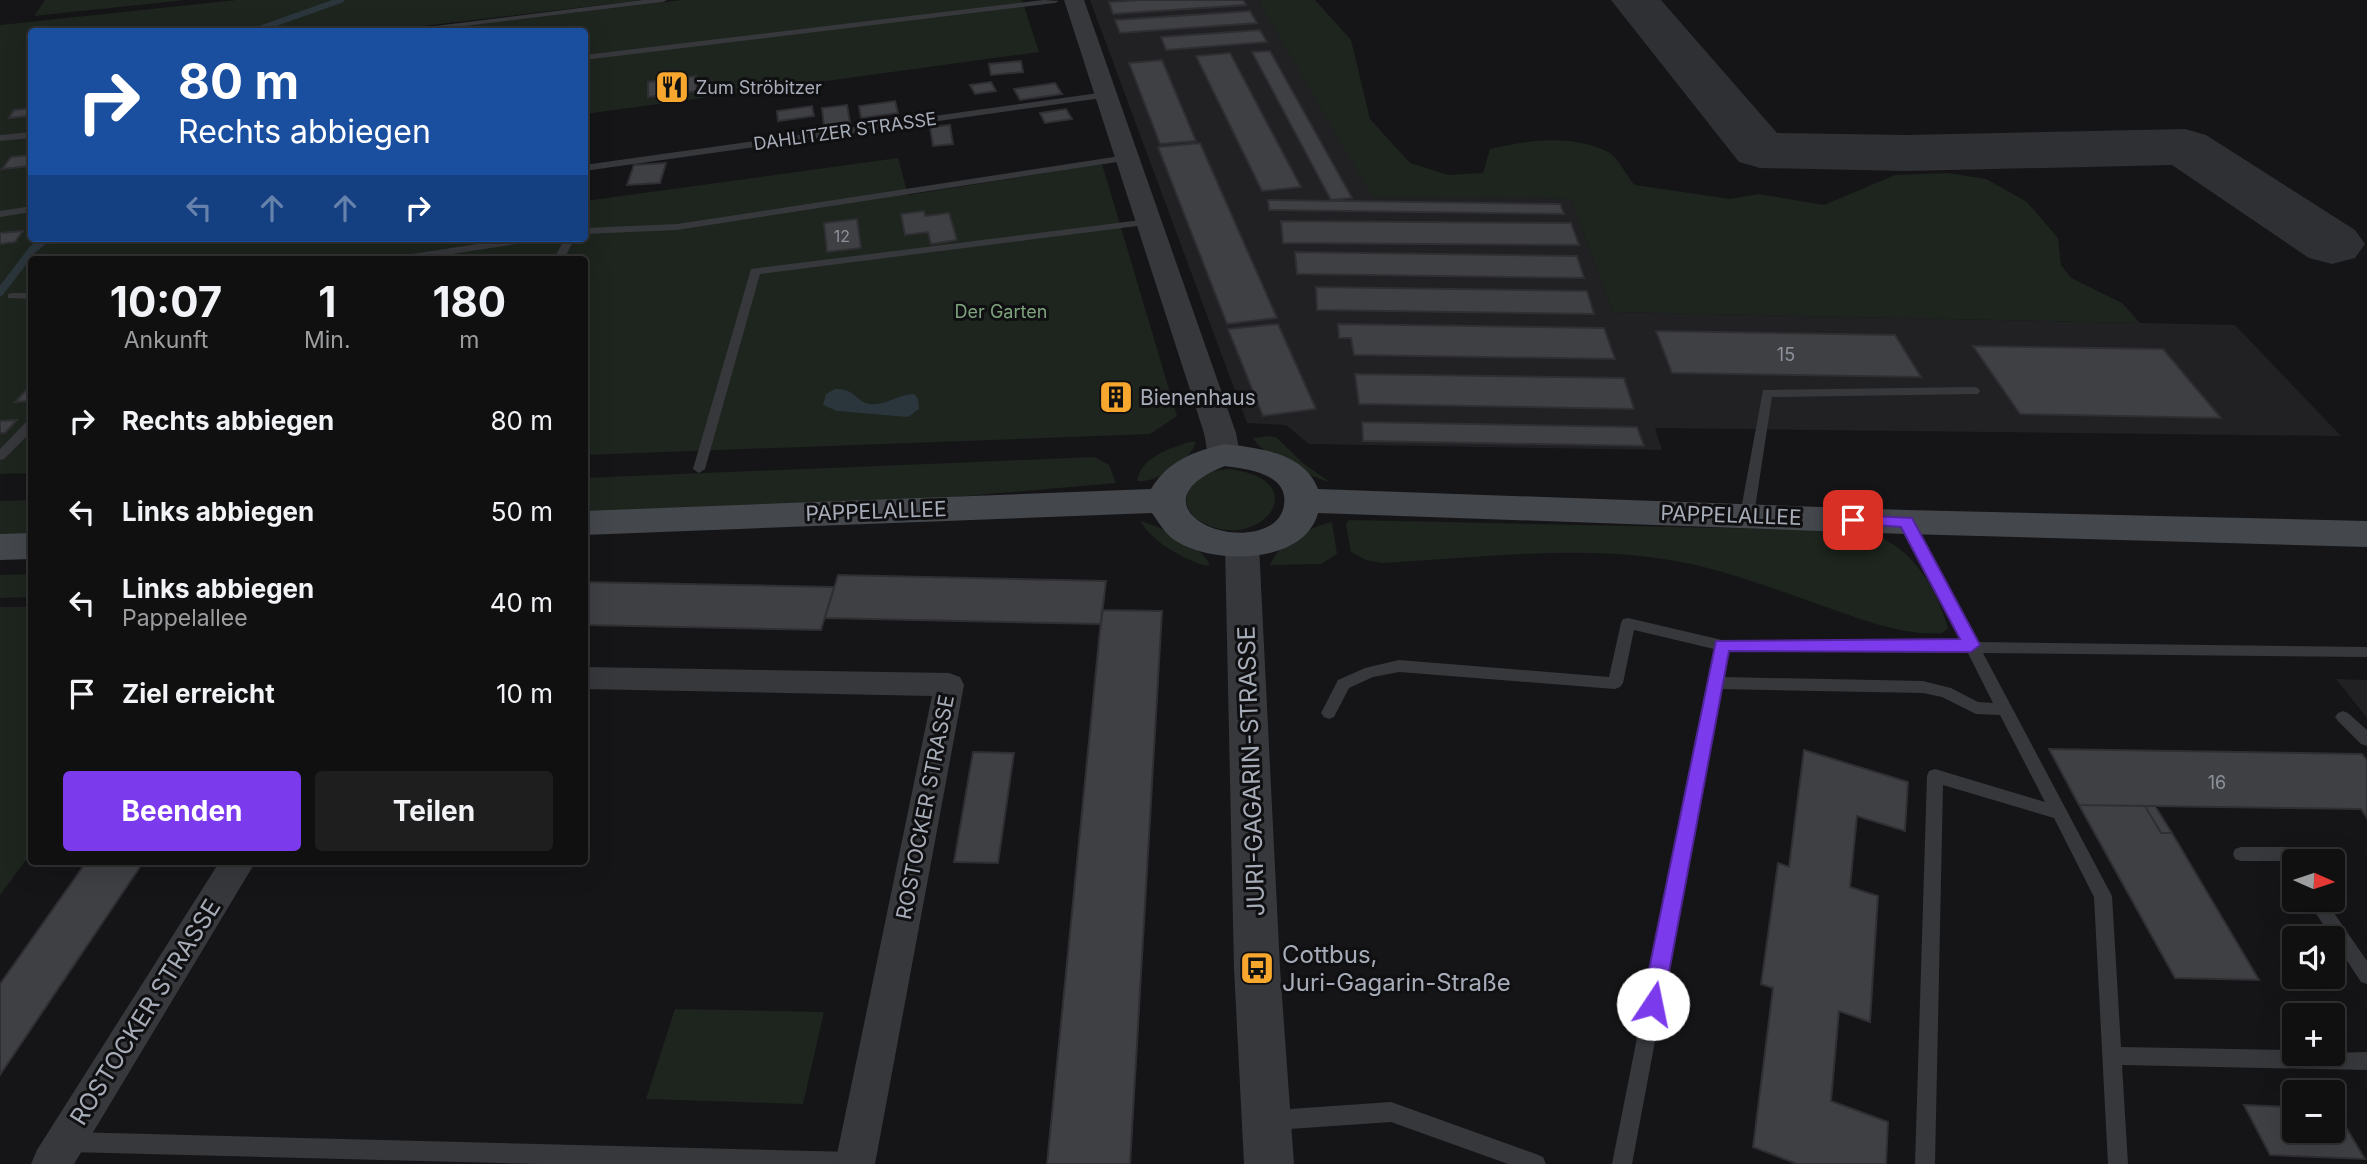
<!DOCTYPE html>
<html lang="de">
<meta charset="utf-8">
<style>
body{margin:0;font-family:Inter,sans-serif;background:#1e1e1f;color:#f1f3f6;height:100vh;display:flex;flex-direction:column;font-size:26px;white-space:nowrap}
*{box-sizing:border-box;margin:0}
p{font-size:23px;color:#9c9d9f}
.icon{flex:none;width:38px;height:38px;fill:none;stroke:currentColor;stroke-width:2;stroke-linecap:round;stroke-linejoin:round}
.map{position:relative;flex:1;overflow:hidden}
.sheet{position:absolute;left:28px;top:256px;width:560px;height:609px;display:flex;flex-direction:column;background:#101011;border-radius:7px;box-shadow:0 7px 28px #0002,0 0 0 2px #303031}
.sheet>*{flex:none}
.guide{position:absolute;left:28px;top:28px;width:560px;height:214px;border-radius:7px;box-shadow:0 7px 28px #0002,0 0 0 2px #303031;background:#1a4fa0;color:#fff;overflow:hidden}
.needle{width:46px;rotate:93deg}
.fabs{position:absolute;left:2282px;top:849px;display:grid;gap:14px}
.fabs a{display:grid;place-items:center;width:63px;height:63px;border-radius:7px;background:#101011;box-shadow:0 7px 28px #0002,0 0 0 2px #303031;font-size:35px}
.pin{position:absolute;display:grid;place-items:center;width:60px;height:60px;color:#fff;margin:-30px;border-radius:14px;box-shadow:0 4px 10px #0006}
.me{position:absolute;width:77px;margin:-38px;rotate:11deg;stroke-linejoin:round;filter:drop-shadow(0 0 5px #0008)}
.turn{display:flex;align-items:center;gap:24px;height:147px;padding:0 35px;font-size:32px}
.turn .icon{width:91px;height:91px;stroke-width:2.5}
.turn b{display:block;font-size:49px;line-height:60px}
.lanes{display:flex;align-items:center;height:66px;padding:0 35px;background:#0003;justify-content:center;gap:35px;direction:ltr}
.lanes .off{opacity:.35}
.eta{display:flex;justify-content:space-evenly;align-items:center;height:119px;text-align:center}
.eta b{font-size:42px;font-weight:700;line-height:49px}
.primary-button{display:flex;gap:14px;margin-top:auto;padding:14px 35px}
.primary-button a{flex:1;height:80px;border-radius:7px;background:#7c3aed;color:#fff;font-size:28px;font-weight:700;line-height:80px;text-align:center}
.primary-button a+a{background:#1e1e1f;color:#f1f3f6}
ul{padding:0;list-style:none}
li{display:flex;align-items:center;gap:21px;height:91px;padding:0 35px}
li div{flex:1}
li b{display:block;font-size:26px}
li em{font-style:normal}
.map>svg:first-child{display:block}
</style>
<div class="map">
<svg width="2367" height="1164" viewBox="0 0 2367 1164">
<rect width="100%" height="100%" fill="#151517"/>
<path fill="#212124" d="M1090,0H1258L1372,195L1571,199L1613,312L2235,325L2341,436L1655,428L1662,450L1309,444L1286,425L1247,423Z
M2336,679L2367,680V718Z"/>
<path fill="#1d251e" d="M45,0H185L34,16Z
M237,0H643L371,32H32V238H584L585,201L898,158L908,195L1102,164L1177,416L1150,434L585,455L584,259H32L31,473L0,474V25Z
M682,0H1022L1039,52L585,114L584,32H409Z
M1258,0H1315L1351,40L1370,119L1410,163L1448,175L1483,173L1490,149C1527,140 1572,134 1608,152C1618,157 1626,176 1635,185L1730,199L1759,194L1824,205L1895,175L1948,173L1986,179L2027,202L2058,238L2061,265L2071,278L2122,303L2140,323L1613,312L1571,199L1372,196Z
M1270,436L1277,438L1304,464L1330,482C1309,476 1264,457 1253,438Z
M1189,442H1196C1189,462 1157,483 1137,481C1141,457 1169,449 1189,442Z
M1094,457L1109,465L1116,483L931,499L585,514L584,478Z
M1230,469C1319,481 1258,556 1200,521C1179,508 1184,486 1204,475C1212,470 1222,470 1230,469Z
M31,500V535L0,536V501Z
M1349,520L1861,531C1908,541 1935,583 1948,628L1942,633C1902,636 1861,619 1823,606C1780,591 1736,574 1691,564C1591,542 1483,558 1382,563L1366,560L1351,552L1346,524Z
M1140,521C1164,528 1196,542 1210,564L1206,566C1180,557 1155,544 1140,521Z
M1332,522L1337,554L1321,564L1270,565C1280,541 1308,528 1332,522Z
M31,574V597L0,598V575Z
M0,607H32L31,853L0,895Z
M675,1009L824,1012L803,1104L646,1099Z"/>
<path fill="#2b353c" d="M835,389C855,388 856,402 870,404C885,406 899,394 914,394L918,399L919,409L908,417L837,411L823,405L826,394Z"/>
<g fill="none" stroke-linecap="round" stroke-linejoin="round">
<path stroke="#2b353c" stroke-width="6" d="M251,32L341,0"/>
<path stroke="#2b353c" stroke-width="8" d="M0,292L33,249L47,238"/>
<path fill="#2f3034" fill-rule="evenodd" d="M1611,0H1661L1777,133L1906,135L2185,129L2206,135L2355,230L2365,244L2355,258L2332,264L2309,258L2172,165L1906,171L1760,168L1739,162Z"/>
</g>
<path fill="#3f4044" stroke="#2f2f33" stroke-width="2" d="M1141,0H1243L1246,5L1113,14L1109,2Z
M1250,11L1257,23L1120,33L1115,20Z
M1260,30L1267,42L1166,50L1161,37Z
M1270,51L1352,198L1331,200L1252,52Z
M1230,53L1301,187L1262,191L1196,56Z
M1162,60L1196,141L1160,144L1129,63Z
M1021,61L1023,72L991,75L989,64Z
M696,76L697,91L648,97V82Z
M991,82L996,91L975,94L970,85Z
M1055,83L1062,94L1020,100L1014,89Z
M895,101L898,113L861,118L859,106Z
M847,105L850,123L824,126L822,108Z
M812,106L814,116L778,121L777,111Z
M32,108L29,116L9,118L14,110Z
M1066,109L1072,119L1045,123L1040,113Z
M950,125L953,144L933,146L930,127Z
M1200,143L1277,318L1227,324L1158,147Z
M32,155L30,166L2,169L11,157Z
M666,163L660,183L627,185L634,165Z
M1268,200L1560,204L1564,214L1269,210Z
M924,211L925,216L949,213L957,240L931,244L928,232L905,235L901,214Z
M857,219L861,248L827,252L824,223Z
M1281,221L1571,223L1579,245L1283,243Z
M23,231L15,242L0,244V233Z
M1295,252L1577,256L1584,278L1297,274Z
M1316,287L1587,291L1594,314L1317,310Z
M1278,324L1316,409L1263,416L1228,329Z
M1338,324L1604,328L1615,359L1354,355L1351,338H1339Z
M1656,331L1895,335L1921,377L1672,373Z
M1973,346L2163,349L2221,418L2020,414Z
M1355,374L1624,378L1634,409L1359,404Z
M1122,386L1127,405L1111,407L1106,388Z
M32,389V401L15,402L26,390Z
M17,420L5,433H0V421Z
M1362,422L1637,427L1644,446L1363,441Z
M838,575L1106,581L1101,624L825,618Z
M584,582L834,587L821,630L584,625Z
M1102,610L1162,611L1130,1164H1047Z
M2049,749L2362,754L2367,760V818L2361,809L2079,805Z
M1804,750L1908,782L1905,831L1857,816L1850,887L1878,896L1870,1022L1839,1011L1831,1101L1888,1122L1886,1164H1797L1753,1147L1773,988L1761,984L1778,863L1789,867Z
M973,752L1014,753L998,863L954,862Z
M2079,805L2145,806L2161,833H2172L2259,980L2175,978Z
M2145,806H2155L2172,833H2161Z
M87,861H144L0,1075V984Z
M2244,1105L2294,1107V1130H2333V1109H2335L2365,1159L2270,1155Z"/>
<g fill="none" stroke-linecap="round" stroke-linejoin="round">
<path fill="#36383c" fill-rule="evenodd" d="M643,0H667L663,2L416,32H387Z
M1044,0L1059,1L1055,3L584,60V55Z
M1106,92L1110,95L1109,97L584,171V165Z
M32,132V138L0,141V135Z
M1127,155L1130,156V160L677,230L584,234V228L677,224Z
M32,206V212L0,217V211Z
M1149,219L1154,222L1153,224L760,274L705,469L699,473L693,469L751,269Z
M516,238H541L536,241L420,259H394L399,256Z
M565,238H575L564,259H554Z
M12,293H32V299L8,298V294Z
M1974,387L1978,388L1980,391L1978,394L1772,397L1754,515L1747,519L1740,515L1763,390Z
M32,419V431L4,459L0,460V449L28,420Z
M1906,517L1913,522L1977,642L2367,647V657L1983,653L2112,896L2121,1047L2294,1050V1054L2367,1052V1070L2122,1065L2128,1164H2108L2094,897L2054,818L1943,785L1935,1164H1915L1927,776L1929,771L1935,769L2045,802L2000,715L1976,714L1942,697L1923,693L1721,689L1632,1164H1612L1714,649L1634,630L1623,683L1620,687L1615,689L1399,672L1373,677L1349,688L1334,717L1329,719L1324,717L1321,713L1338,680L1365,668L1399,660L1609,677L1621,623L1623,619L1628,618L1722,640L1962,642L1899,522ZM1728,651L1968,653L1993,703L1978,702L1951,688L1923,681L1723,677Z
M2343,711L2348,713L2367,730V746L2361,744L2338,721L2335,717L2338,713Z
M2241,847H2287L2293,849L2300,861H2294V873L2288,871L2282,861H2241L2235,859L2233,854L2235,849Z
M2307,900H2325L2367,961V984L2361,982Z
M1391,1102L1536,1154L1543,1157L1546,1164H1508L1391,1122L1275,1130L1268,1127L1265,1120L1268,1113L1275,1110Z
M69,1132L854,1152L861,1155L864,1162L863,1164H539L69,1152L62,1149L59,1142L62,1135Z"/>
<path fill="#36383c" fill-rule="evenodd" d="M584,667L949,673L960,677L964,685L875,1164H835L932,696L584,689Z
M220,861H256L74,1164H31L37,1150Z"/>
<path fill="#36383c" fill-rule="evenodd" d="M1064,0H1084L1236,433L1240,455L1235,462L1224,465L1213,462L1208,455L1204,433Z
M1242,533L1254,537L1259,545L1280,968L1294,1164H1244L1234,968L1225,545L1230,537Z"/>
<path fill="#44474c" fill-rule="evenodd" d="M1224,444C1258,448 1304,452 1318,489L1906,510L2367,521V547L1906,534L1318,513C1304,565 1214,565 1176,541C1166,535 1159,523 1152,513L584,535V511L1151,489C1169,460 1193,452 1224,444ZM1225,466C1246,469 1289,473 1284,505C1283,514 1277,522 1269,526C1222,551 1135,501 1225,466Z
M32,533V559L0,560V534Z"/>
</g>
<path fill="#7c3aed" stroke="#51269a" stroke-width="2" d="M1853,515L1912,518L1980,645L1971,652L1729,651L1663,1004L1660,1011L1653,1013L1645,1011L1642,1004L1716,641L1960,639L1901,527L1848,523L1846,520L1848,516Z"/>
<defs>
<g id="restaurant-square" transform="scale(1.75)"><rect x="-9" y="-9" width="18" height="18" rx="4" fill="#f7a62e" stroke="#101012"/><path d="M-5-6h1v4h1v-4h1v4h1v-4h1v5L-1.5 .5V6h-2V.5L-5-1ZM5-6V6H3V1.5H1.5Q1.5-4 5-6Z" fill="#111"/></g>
<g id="building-square" transform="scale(1.75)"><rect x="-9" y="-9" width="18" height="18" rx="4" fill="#f7a62e" stroke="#101012"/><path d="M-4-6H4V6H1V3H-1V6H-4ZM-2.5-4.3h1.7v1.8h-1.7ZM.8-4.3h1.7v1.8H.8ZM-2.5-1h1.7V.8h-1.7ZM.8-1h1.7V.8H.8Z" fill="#111"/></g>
<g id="bus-square" transform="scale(1.75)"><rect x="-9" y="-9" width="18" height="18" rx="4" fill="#f7a62e" stroke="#101012"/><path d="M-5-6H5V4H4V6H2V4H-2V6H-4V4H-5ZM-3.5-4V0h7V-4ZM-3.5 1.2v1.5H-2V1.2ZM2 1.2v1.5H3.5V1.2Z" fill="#111"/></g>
</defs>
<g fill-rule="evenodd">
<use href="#restaurant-square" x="672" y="87"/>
<use href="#building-square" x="1116" y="397"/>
<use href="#bus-square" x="1257" y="968"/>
</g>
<g text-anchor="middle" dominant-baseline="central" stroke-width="6" stroke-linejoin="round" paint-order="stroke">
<g font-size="16" fill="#8d929b">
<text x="842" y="236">12</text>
</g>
<g font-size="18" fill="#a7adb8" stroke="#101012" text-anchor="start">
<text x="696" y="87">Zum Ströbitzer</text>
</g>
<g font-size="18" fill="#a7adb8" stroke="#101012">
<text transform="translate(845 131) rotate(-8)">DAHLITZER STRASSE</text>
</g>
<g font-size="18" fill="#7ea37d" stroke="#101012">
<text x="1001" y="311">Der Garten</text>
</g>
<g font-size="18" fill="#8d929b">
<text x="1786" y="354">15</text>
<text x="2217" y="782">16</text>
</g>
<g font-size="21" fill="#a7adb8" stroke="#101012" text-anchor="start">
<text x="1140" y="397">Bienenhaus</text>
</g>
<g font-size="21" fill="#a7adb8" stroke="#101012">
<text transform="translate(876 511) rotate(-2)">PAPPELALLEE</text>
<text transform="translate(1731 515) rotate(2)">PAPPELALLEE</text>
<text transform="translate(925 807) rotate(-79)">ROSTOCKER STRASSE</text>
</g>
<g font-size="24" fill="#a7adb8" stroke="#101012">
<text transform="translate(1251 771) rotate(-92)">JURI-GAGARIN-STRASSE</text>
<text transform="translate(145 1012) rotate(-58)">ROSTOCKER STRASSE</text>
</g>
<g font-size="24" fill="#a7adb8" stroke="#101012" text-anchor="start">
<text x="1282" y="954">Cottbus,<tspan x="1282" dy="28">Juri-Gagarin-Straße</tspan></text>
</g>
</g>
</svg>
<div class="fabs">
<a><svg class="needle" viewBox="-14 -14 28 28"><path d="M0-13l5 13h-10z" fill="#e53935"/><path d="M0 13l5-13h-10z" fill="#9c9d9f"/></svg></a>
<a><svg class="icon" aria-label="sound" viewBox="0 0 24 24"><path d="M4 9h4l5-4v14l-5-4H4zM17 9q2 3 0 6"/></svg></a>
<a>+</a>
<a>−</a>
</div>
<div class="pin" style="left:1853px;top:520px;background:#d93025"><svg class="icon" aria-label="arrive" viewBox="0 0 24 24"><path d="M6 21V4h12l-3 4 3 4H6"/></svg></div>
<svg class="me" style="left:1653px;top:1004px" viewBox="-20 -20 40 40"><circle r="19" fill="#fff"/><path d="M0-13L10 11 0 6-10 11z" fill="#7c3aed"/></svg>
<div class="guide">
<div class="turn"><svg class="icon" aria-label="right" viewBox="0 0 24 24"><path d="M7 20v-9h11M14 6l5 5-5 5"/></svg><div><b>80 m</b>Rechts abbiegen</div></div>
<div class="lanes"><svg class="icon off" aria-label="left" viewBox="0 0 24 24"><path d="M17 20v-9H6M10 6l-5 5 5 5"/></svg><svg class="icon off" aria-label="ahead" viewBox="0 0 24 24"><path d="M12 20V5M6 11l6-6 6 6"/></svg><svg class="icon off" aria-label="ahead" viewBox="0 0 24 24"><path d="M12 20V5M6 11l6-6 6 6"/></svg><svg class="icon" aria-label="right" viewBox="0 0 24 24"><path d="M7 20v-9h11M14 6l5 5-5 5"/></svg></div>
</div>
<section class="sheet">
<div class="eta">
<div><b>10:07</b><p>Ankunft</p></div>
<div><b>1</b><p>Min.</p></div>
<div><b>180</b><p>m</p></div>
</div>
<ul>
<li><svg class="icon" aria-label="right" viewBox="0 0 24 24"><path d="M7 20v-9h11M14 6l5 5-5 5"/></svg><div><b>Rechts abbiegen</b></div><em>80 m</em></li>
<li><svg class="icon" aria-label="left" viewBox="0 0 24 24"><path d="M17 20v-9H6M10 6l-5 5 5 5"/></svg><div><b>Links abbiegen</b></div><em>50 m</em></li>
<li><svg class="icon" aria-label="left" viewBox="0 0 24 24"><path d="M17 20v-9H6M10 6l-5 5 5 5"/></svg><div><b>Links abbiegen</b><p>Pappelallee</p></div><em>40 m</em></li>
<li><svg class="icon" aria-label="arrive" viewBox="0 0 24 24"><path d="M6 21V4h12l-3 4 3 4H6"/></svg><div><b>Ziel erreicht</b></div><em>10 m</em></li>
</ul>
<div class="primary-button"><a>Beenden</a><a>Teilen</a></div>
</section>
</div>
